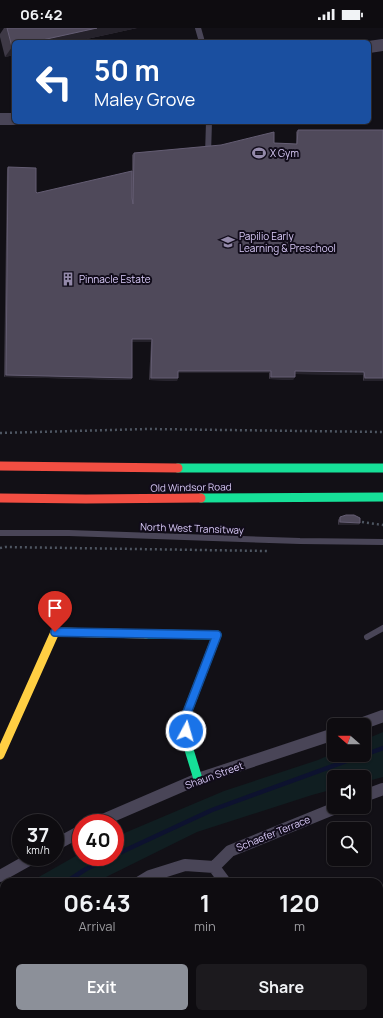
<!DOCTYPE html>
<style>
body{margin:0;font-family:Manrope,sans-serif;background:#1c1a1e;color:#f1f3f6;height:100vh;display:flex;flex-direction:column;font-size:15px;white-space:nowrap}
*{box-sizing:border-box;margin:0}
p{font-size:13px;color:#9b9b9f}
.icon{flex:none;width:22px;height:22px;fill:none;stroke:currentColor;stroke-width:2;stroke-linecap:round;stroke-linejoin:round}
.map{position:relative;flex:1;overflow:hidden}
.details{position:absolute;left:0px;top:850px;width:383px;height:140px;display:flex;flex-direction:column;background:#0e0c10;border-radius:12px 12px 0 0;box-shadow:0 1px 3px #0004,0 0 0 1px #2e2c30}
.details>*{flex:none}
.top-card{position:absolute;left:12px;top:12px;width:359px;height:84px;border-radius:6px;box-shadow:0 1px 3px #0004,0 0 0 1px #2e2c30;background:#1a4fa0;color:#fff;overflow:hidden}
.needle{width:26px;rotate:290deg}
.controls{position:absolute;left:327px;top:690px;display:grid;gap:8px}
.controls a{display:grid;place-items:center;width:44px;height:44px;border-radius:6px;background:#0e0c10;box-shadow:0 1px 3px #0004,0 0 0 1px #2e2c30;font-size:20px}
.speed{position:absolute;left:12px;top:786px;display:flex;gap:8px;font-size:20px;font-weight:700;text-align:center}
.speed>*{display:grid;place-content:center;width:52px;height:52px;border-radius:50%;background:#0e0c10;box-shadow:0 1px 3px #0004,0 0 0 1px #2e2c30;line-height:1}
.speed small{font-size:10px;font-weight:400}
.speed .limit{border:6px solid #d22;background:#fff;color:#111}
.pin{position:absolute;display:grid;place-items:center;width:34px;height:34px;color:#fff;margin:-41px -17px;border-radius:50% 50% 50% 0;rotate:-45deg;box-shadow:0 0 4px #0007}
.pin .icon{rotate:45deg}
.me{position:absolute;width:44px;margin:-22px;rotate:6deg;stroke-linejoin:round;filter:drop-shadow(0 0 3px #0008)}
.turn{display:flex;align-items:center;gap:14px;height:84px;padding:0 16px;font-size:18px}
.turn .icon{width:52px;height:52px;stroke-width:2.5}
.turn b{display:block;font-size:28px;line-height:34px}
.eta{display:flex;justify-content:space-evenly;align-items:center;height:68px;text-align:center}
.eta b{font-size:24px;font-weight:700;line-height:28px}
.action{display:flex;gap:8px;margin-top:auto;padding:8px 16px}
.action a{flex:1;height:46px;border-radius:6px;background:#8c9099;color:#fff;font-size:16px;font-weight:700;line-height:46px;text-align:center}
.action a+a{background:#1c1a1e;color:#f1f3f6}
.status{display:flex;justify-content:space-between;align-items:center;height:28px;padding:0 20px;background:#0e0c10;direction:ltr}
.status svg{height:11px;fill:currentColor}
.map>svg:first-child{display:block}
</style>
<div class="status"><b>06:42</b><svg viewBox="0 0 49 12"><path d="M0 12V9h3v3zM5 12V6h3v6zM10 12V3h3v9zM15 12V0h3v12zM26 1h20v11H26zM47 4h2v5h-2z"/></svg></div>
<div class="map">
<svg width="383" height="990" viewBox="0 0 383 990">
<rect width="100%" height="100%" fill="#121016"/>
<path fill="#101e21" d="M383,704V749L364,754V749H334V761L312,767L197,804L96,854H30L81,825V829H115V809L224,763L318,732L334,725V727H364V712Z
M4,869V934L0,936V872Z"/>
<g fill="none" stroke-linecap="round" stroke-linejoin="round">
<path stroke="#0d122f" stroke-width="4.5" d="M364,727L383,720
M115,827L212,782L363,727
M66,854L86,841L112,829
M0,898L4,895"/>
<path stroke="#4e5662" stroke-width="2.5" stroke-dasharray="2 3" stroke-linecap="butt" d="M0,405L148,401L383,404
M362,494L383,497
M0,520L5,519L267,523"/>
<path stroke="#494557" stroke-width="6" d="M198,0L202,14
M208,126L209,94
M0,505H69L300,513L383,514
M367,609L383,600"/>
<path stroke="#494557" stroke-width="12" d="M369,19L383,17
M0,91H14
M358,697L383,688
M364,768L383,761
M96,795L198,751L334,706
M55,817L81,803
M214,839L230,823L338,779
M214,839L225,854
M0,848L34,829
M140,854L150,848L185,837L214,839
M379,935L383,934
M0,954L4,952
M49,986L51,990
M268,990L272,986"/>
<path stroke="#16e098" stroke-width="9" d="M178,440H383
M201,470L383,469
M146,606L217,607L185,690L187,715L198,751"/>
<path stroke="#ffcf43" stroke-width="9" d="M0,727L55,604L146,606"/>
<path stroke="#f24e42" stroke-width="9" d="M0,438L178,440
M0,470L86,471L201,470"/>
</g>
<path fill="#3e3946" d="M4,0H137L73,14H14V27L5,29L0,9V6Z
M298,102H383V353H363V347L295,346L293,352L269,351V345H178L177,353L149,352L151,314H132V350L130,352L4,349L7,141L8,139L37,165L132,171V127L134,125L274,115L296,116V104Z
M340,489L359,497H338V492Z
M346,986L374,990H343Z"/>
<path fill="#25222b" d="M97,0H137L73,14H33Z
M14,18V27L5,29L12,19Z
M132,311H152L151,314H131Z
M178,343H271L269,345H177Z
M295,343L364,344L363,347L293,346Z
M6,347L132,350L130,352L4,349Z
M271,349H295L293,352L269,351Z
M151,350H178L177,353L149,352Z
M365,350H383V353H363Z
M340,494L360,495L359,497H338Z"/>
<path fill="#4f495a" stroke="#645d73" d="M7,0H97L33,14H14V18L12,19Z
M298,102H383V350H365L364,344L295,343V349H271V343H178V350H151L152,311H132V350L6,347L8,139L36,140V164L37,165L132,143V170L133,176L134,125L221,117L274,104V115L297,116Z
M346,487H354L360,490V495L340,494V489Z
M321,986L324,990L329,986H333L336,990H315Z
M346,986H372L374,990H348Z"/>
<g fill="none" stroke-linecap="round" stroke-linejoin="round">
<g stroke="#114b97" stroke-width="10">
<path id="route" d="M55,604L217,607L185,690L186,703"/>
</g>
<use href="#route" stroke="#1a73e8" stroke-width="7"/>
</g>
<defs>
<g id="stadium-bare" transform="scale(1.08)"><path d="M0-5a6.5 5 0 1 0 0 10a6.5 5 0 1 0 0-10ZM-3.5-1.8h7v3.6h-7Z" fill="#948aaa" stroke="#110c1a" stroke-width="2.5" paint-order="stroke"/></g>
<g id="school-bare" transform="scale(1.08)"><path d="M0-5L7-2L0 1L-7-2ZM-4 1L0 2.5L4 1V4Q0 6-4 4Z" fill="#948aaa" stroke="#110c1a" stroke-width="2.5" paint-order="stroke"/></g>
<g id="building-bare" transform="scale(1.08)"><path d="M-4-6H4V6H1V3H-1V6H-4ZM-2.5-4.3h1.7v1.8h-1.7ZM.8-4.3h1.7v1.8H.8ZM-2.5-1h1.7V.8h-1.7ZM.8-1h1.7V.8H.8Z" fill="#948aaa" stroke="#110c1a" stroke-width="2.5" paint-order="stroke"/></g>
</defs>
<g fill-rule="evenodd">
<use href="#stadium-bare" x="259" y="125"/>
<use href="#school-bare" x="228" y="214"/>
<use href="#building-bare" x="68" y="251"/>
</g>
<g text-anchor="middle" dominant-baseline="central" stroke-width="4" stroke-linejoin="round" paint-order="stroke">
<g font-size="10" fill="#dacbf9" stroke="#110c1a" text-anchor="start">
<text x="270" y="125">X Gym</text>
<text x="239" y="208">Papilio Early<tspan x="239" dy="12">Learning &amp; Preschool</tspan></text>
<text x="79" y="251">Pinnacle Estate</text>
</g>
<g font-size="10" fill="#dacbf9" stroke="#110c1a">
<text transform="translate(191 459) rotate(-1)">Old Windsor Road</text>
<text transform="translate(192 500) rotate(2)">North West Transitway</text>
<text transform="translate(214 747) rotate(-20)">Shaun Street</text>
<text transform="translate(273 805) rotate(-22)">Schaefer Terrace</text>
</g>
</g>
</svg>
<div class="controls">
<a><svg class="needle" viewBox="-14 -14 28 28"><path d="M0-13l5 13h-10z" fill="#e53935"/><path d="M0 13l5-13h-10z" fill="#9b9b9f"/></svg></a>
<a><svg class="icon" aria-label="sound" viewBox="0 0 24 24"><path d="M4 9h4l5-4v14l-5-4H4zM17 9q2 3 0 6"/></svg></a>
<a><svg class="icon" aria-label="search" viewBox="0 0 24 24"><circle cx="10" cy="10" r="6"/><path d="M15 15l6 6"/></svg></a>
</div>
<div class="speed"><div>37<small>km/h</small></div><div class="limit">40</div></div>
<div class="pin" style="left:55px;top:604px;background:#d93025"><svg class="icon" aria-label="arrive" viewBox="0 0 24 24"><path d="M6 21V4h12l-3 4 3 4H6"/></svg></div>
<svg class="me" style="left:186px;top:703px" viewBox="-20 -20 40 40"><circle r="17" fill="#1a73e8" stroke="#fff" stroke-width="3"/><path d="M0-11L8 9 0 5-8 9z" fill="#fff"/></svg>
<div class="top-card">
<div class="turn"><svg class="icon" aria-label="left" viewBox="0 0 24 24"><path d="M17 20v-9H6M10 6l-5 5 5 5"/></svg><div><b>50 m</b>Maley Grove</div></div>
</div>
<section class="details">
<div class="eta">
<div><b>06:43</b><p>Arrival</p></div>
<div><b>1</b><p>min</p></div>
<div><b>120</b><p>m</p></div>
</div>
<div class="action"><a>Exit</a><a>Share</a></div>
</section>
</div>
